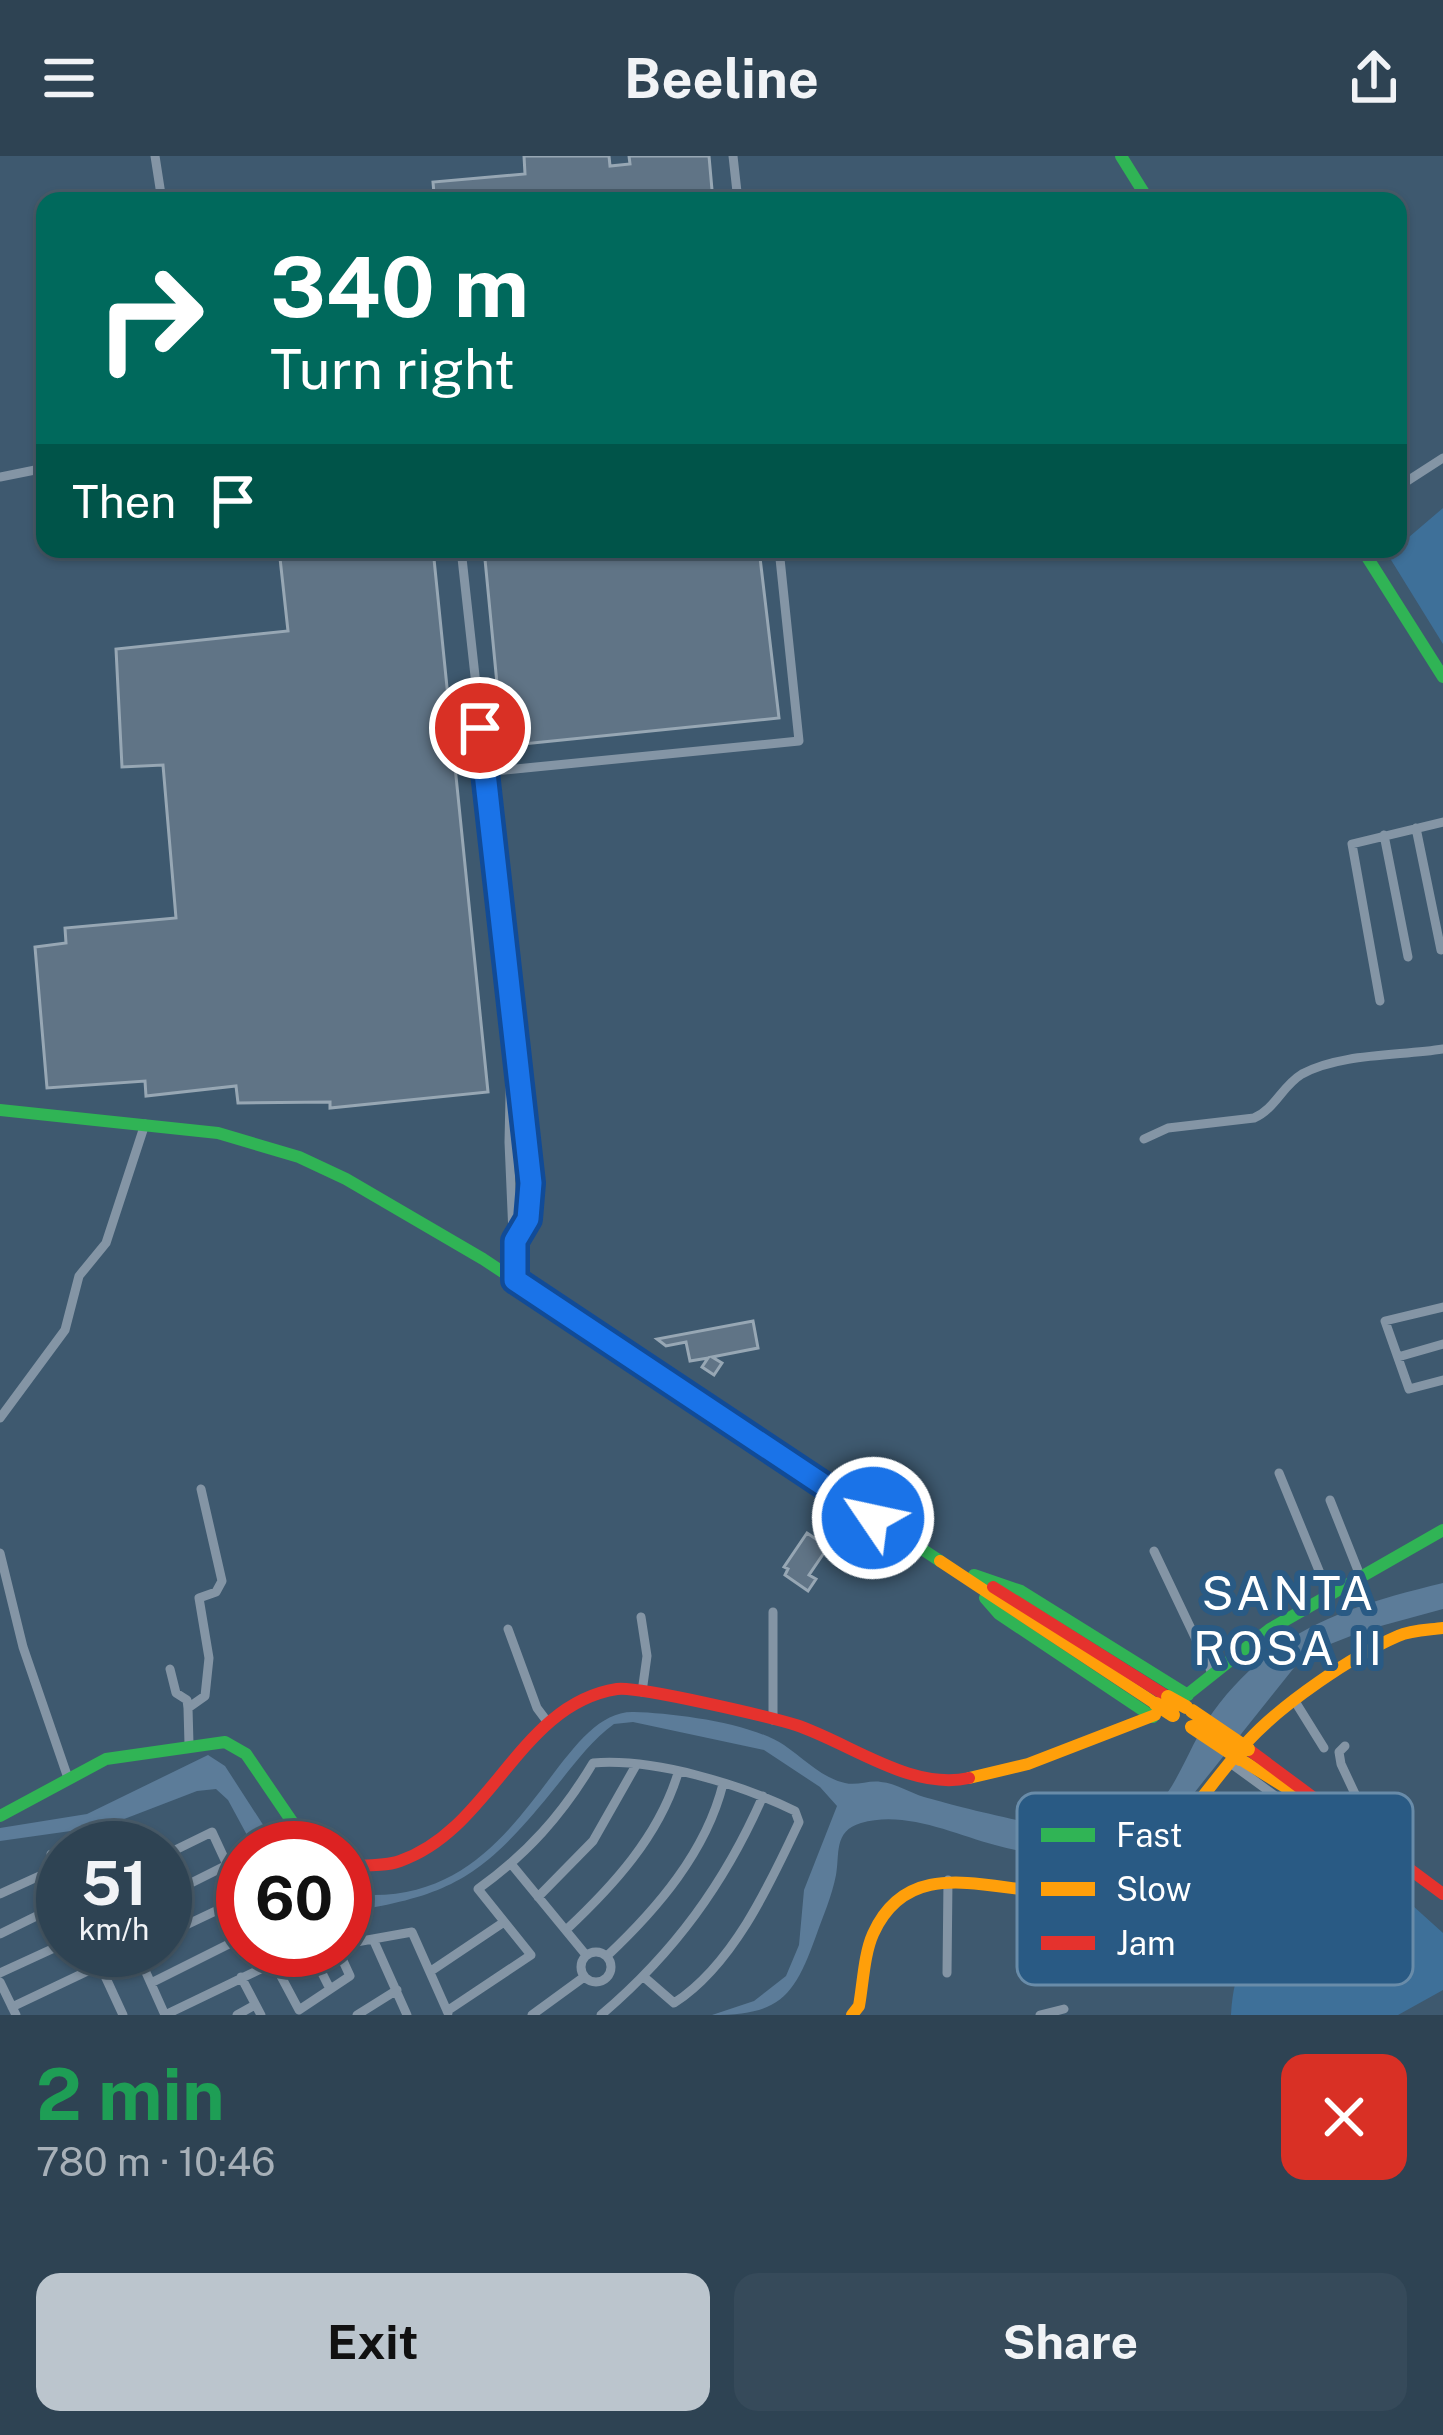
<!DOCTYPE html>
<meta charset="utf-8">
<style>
body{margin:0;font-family:"Public Sans",sans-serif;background:#364a5a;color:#f1f3f6;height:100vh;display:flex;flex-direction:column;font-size:45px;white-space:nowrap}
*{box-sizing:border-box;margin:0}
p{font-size:39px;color:#a7b0b8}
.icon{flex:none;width:66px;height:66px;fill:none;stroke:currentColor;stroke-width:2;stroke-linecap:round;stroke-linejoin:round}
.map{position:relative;height:1859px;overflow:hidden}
.side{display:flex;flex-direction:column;background:#2e4353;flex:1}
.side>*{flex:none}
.top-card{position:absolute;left:36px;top:36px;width:1371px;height:366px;border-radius:24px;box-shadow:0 3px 9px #0004,0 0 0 3px #495c6a;background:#00695c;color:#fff;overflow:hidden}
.speed{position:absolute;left:36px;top:1665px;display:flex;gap:24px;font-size:60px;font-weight:700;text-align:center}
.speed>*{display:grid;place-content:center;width:156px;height:156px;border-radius:50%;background:#2e4353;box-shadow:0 3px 9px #0004,0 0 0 3px #495c6a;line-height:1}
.speed small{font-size:30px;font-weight:400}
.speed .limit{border:18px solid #d22;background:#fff;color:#111}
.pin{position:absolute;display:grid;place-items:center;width:102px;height:102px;color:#fff;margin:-51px;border:6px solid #fff;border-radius:50%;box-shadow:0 3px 12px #0007}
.me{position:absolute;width:132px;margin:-66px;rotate:304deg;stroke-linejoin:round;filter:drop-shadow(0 0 9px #0008)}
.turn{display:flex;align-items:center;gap:42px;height:252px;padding:0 36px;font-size:54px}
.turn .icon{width:156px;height:156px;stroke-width:2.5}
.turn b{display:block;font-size:84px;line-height:102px}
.then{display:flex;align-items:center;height:114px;padding:0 36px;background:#0003;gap:24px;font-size:45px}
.round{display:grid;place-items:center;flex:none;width:126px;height:126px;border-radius:24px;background:#364a5a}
.overview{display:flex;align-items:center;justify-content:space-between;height:204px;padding:0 36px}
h1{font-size:72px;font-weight:700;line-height:90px;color:#1e9e55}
.action{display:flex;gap:24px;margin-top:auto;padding:24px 36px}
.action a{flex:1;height:138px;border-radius:24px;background:#bbc5cd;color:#111;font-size:48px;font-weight:700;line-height:138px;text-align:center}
.action a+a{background:#364a5a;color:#f1f3f6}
header{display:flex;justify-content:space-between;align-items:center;height:156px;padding:0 36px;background:#2e4353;font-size:54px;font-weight:700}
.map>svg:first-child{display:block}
</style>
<header><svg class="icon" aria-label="menu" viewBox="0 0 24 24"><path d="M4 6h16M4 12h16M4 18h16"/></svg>Beeline<svg class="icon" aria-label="share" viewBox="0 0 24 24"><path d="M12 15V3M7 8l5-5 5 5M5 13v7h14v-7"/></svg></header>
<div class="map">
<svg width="1443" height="1859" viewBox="0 0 1443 1859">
<rect width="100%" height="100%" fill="#3e596f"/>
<path fill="#3e7099" d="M1443,352V488L1388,399Z
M1382,1722L1443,1777V1834L1398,1859H1231C1236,1782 1265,1783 1324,1756C1345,1747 1363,1733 1382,1722Z"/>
<path fill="#5c7c99" d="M1443,1427V1453L1366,1474L1305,1498L1163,1676L1122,1705C1080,1702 1036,1701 995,1689C954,1678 905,1654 861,1667C833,1675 840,1699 836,1719C832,1740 823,1760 816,1780C794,1841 780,1859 712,1859L754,1845L786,1820L799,1789L804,1734L837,1650L820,1631L764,1594L633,1566L614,1568C589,1586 570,1614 550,1638C482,1721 451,1740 345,1756V1737C522,1762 551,1553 634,1556C674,1557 751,1567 784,1589C803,1602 822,1622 845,1627C857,1630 869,1624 881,1626C896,1627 910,1637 924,1641C963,1652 1095,1687 1129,1672C1175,1650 1185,1593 1213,1556C1274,1473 1348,1450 1443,1427Z
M208,1599L225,1610L278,1692H254L228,1644L216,1633L197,1635L106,1670L0,1685V1672L87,1658Z"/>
<path fill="#607486" stroke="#97a7b4" stroke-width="3" d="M524,0H609L610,10L630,8L629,0H709L713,45H414V40L434,38L433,26L525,18Z
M279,393H433L488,936L330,952V946L238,947L236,930L146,940L145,925L47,932L35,791L66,787L65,772L176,762L163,609L122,611L116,493L288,475Z
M484,393H759L779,562L503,590Z
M753,1165L758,1192L712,1201L722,1207L714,1219L702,1211L708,1202L690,1205L686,1186L666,1190L657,1183Z
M807,1377L828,1391L809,1419L816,1423L808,1435L785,1419L788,1413L784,1411Z"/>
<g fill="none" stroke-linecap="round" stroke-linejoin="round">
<path stroke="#8495a5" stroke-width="9" d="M155,0L162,45
M733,0L738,45
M0,321L45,312
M1398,331L1443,302
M461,393L531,1027L528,1063L515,1085
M485,616L799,585L779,393
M1416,672L1441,794
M1384,679L1408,801
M1380,845L1352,688L1443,666
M511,896L509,986L515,1124
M1144,983L1168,972L1254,962C1275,953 1282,930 1302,918C1341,897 1400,900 1443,893
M1443,1151L1385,1165L1409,1233L1443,1224
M1398,1201L1443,1188
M0,1262L65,1174L79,1120L106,1087L145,968
M1279,1317L1329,1439
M1330,1344L1361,1422
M1154,1395L1213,1519
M0,1397L23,1491L68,1622
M773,1456V1564
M641,1461L647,1500L642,1536
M508,1473L537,1552L549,1568
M170,1513L176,1537L187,1544L188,1552
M1296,1547L1324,1592
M189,1588L188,1552L205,1540L209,1502L199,1442L216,1436L222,1425L201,1333
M1345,1590L1339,1596L1341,1608L1379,1689
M1229,1606L1345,1691L1344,1701L1315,1724
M1203,1648L1234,1696
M51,1698L63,1725
M165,1699L212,1676L243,1743
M512,1709L586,1799
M1126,1716L1162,1787L1182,1779
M0,1738L57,1712
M165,1740L227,1709
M538,1741L593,1685L635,1611
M566,1774C613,1730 659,1680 678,1617
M0,1778L63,1747
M165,1779L243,1742
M373,1783L407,1859
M345,1788L412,1776L448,1857
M93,1794L123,1859
M136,1794L165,1859
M267,1794L299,1854
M316,1794L318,1809L330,1833
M581 1811a15 15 0 1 1 30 0a15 15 0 1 1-30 0Z
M607,1800C657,1753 706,1696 723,1628
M431,1815L504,1766
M0,1817L63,1788
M947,1817L948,1724
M241,1821L261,1859
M0,1826L16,1859
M151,1827L243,1781
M12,1851L132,1794
M299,1854L350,1820L338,1794
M447,1855L531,1799L478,1733C527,1698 562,1659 593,1607C654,1602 740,1628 795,1655L799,1666C770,1728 733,1809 674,1847L644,1821
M165,1859L273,1807
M237,1859L255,1849
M357,1859L397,1834
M532,1859L584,1821
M601,1859C674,1797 725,1727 763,1640
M1040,1859L1064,1853"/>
<path stroke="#30b455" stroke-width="12" d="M1121,0L1149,45
M1362,393L1443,521
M0,954L218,977L299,1001L346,1023L483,1103L940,1405
M974,1419L1021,1435L1188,1539
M985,1442L999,1458L1153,1561
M1183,1542L1270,1473L1443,1374
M0,1660L106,1603L225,1586L246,1598L310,1692"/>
<path stroke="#ff9f0a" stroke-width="12" d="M940,1405L1156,1548
M1240,1603L1322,1654
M969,1622L1028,1608L1155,1559
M852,1859L859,1850C863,1828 864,1798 873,1778C919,1676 1035,1764 1107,1726C1177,1689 1199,1639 1248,1585C1282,1548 1352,1500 1398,1480C1411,1474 1429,1474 1443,1472"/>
<path stroke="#e5322d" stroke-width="12" d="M993,1431L1168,1541
M1248,1593L1443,1738
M345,1710C362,1709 383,1711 400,1705C492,1673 519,1548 617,1533C639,1530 770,1561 796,1569C850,1587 911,1635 969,1622"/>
<path stroke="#ff9f0a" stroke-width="14" d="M1168,1541L1186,1551
M1156,1548L1173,1559
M1192,1555L1248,1593
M1192,1571L1240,1603"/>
</g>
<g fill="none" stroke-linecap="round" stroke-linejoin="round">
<g stroke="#114b97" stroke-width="30">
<path id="route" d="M480,572L531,1027L528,1063L515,1085V1124L873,1362"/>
</g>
<use href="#route" stroke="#1a73e8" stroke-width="21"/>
</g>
<g text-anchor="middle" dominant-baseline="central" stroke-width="12" stroke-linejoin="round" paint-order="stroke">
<g font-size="48" letter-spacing="3" fill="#fff" stroke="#295a84">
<text x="1289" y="1436">SANTA<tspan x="1289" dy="55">ROSA II</tspan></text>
</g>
</g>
<rect x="1017" y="1637" width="396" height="192" rx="18" fill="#295a84" stroke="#698ca9" stroke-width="3"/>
<rect x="1041" y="1672" width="54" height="14" fill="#30b455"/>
<rect x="1041" y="1726" width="54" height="14" fill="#ff9f0a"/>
<rect x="1041" y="1780" width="54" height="14" fill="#e5322d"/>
<g font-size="33" fill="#fff">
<text x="1116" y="1691">Fast</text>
<text x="1116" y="1745">Slow</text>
<text x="1116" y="1799">Jam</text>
</g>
</svg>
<div class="speed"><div>51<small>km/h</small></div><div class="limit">60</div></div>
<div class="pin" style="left:480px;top:572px;background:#d93025"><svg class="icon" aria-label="arrive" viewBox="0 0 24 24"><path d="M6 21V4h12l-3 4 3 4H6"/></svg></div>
<svg class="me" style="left:873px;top:1362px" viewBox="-20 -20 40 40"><circle r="17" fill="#1a73e8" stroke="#fff" stroke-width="3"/><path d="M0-11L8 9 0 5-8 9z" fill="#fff"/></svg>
<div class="top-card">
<div class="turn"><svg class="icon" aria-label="right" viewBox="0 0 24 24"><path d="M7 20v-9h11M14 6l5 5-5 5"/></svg><div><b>340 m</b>Turn right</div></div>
<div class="then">Then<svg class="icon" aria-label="arrive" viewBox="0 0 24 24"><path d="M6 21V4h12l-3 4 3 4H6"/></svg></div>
</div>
</div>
<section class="side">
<div class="overview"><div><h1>2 min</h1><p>780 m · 10:46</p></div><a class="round" style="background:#d93025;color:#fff"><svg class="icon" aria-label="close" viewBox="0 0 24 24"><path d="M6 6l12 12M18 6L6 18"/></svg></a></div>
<div class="action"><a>Exit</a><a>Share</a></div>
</section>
